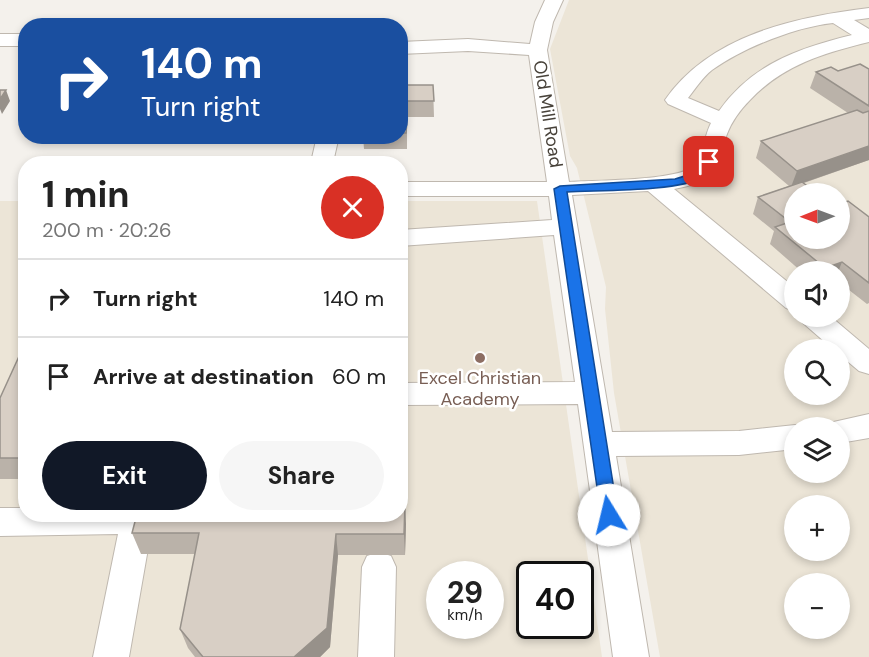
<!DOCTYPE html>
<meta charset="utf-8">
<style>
body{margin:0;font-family:"DM Sans",sans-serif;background:#f6f6f6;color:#222;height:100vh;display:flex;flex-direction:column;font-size:22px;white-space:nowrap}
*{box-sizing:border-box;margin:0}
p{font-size:20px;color:#767676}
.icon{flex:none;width:33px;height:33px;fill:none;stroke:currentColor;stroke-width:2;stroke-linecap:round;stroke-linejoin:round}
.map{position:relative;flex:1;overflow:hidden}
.sheet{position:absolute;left:18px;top:156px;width:390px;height:366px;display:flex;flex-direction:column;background:#fff;border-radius:24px;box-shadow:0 3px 9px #0003}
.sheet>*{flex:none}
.top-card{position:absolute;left:18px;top:18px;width:390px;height:126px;border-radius:24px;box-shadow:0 3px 9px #0003;background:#1a4fa0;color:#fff;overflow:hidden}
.needle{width:39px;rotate:269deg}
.controls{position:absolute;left:784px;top:183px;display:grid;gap:12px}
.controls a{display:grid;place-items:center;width:66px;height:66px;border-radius:50%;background:#fff;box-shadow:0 3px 9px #0003;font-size:30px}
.speed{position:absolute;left:426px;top:561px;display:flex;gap:12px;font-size:30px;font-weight:700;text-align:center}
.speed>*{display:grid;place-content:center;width:78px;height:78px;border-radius:50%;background:#fff;box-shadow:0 3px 9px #0003;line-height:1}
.speed small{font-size:15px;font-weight:400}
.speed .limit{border:3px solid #111;border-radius:9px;background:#fff;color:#111}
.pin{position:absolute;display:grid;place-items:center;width:51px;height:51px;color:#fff;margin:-26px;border-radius:12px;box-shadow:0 3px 9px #0006}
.me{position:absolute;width:66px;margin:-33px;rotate:351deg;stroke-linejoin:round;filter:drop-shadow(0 0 4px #0008)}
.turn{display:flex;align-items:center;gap:21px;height:126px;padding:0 24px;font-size:27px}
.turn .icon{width:78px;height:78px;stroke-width:2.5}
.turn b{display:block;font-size:42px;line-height:51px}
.round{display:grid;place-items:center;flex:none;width:63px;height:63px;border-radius:32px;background:#f6f6f6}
.summary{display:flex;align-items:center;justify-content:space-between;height:102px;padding:0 24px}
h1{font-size:36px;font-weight:700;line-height:45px}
.button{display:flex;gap:12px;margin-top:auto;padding:12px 24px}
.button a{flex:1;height:69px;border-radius:36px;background:#111827;color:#fff;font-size:24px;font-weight:700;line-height:69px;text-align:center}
.button a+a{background:#f6f6f6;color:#222}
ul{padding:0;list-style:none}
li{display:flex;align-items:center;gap:18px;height:78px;padding:0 24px;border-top:2px solid #e0e0e0}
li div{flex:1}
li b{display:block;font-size:22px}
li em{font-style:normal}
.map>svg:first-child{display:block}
</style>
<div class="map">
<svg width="869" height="657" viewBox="0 0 869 657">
<rect width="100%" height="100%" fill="#f4f1ec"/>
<path fill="#ece5d7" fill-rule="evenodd" d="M569,0H869V657H660L614,393L605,309L606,287L577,168L570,156L550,49ZM795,194H840V238H795ZM795,272H840V316H795ZM795,350H840V394H795ZM795,428H840V472H795ZM795,506H840V550H795ZM795,584H840V628H795Z
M0,201H25L26,514H400L401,201H537L602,657H0ZM440,574H490V626H440ZM530,574H580V626H530Z"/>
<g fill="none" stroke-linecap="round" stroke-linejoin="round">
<g stroke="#bfb8af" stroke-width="2">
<path id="minor" d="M545,0H563L553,22L547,50L569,182C595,180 678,181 694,166C702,158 705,134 711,123L668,104L665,100C710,35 795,17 869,8V18L854,20L869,29V42C824,53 783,65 750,100C740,110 732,121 727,134C714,169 717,182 674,189L795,288V311L786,308L648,191L572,195L612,432L739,431L795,425L803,428H795V449L739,455L616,456L649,657H613L578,404L400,405V383L575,382L554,235L400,246V230L552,220L549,196H400V182H547L529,55L468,51L400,54V42L468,39L530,44L535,22ZM833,23L852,35C799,48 752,64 719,111L688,98C695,89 703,77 712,70C743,48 795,27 833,23Z
M0,34H26V46H0Z
M317,136H339L334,158L337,164H315L312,158Z
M799,316H830L869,349V374L859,371L840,355V350H834L803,323Z
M869,414V438L840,443V428H827L829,423Z
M0,508H26V514H151L153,520L129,657H93L118,534L0,536Z
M379,552L391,556L396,567L394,657H358L362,567L367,556Z"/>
</g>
<use href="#minor" fill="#fff" fill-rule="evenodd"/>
</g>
<path fill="#bab2a9" d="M869,69V160L804,183L795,194L869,217V303L867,304L840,283V272H802L770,244L774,231L753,214L758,197L789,186L756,158L761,141L848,113L810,88L816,72Z
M400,85H433L434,117H400Z
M400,120H407V149H364L363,136H400Z
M26,341V479H0V398Z
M406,524L405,555H338L330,647L320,657H195L188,648L180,629L195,554H141L132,533Z"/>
<path fill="#97918a" d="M6,90L10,101L2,114L0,109V99Z
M869,146V160L791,187L797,171Z
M842,262L838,272H824L825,268Z
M405,503L406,524L405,555L404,534Z
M336,534L338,555L330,647L320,657H294Z"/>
<path fill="#d8cfc5" stroke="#97918a" stroke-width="1.5" d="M860,64L869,69V106L816,72L831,67L838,71Z
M400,85H433L434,101H400Z
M0,90H6L0,99Z
M857,110L863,113L869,111V146L797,171L761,141Z
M400,120H407L406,133H400Z
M802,182L818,194H795V238H840V204L848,201L869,217V283L842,262L825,268L775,227L790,222L758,197Z
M26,341V458H0V398Z
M400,503H405L404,534H336L327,628L294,657H203L180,629L199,533H132L137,514H400Z"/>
<path fill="#1a73e8" stroke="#114b97" stroke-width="1.5" d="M709,159L714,162C711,168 709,174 703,177C679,192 598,190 567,192L618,515L615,520L609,522L603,520L601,515L554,189L560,186L675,179C689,175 697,172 705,160Z"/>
<circle fill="#8d6e63" stroke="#fff" stroke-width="2" cx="480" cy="358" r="6"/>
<g text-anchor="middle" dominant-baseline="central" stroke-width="5" stroke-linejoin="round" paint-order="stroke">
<g font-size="18" fill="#48423a" stroke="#fff">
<text transform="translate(548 114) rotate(81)">Old Mill Road</text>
</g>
<g font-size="18" fill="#785e54" stroke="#fff">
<text x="480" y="378">Excel Christian<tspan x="480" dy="21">Academy</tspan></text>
</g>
</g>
</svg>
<div class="controls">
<a><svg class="needle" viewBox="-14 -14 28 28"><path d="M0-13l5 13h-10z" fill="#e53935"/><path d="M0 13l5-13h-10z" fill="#767676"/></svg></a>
<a><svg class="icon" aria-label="sound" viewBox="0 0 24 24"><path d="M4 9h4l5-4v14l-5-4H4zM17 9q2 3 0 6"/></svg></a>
<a><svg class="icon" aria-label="search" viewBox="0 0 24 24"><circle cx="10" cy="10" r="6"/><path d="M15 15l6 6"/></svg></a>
<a><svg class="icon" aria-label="layers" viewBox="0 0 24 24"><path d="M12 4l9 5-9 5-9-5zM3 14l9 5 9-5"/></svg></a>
<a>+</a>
<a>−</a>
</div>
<div class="speed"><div>29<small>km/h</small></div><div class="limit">40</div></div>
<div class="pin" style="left:709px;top:162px;background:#d93025"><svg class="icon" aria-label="arrive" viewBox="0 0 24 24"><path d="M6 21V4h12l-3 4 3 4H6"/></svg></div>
<svg class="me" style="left:609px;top:515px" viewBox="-20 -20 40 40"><circle r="19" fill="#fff"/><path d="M0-13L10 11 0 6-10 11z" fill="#1a73e8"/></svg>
<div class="top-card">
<div class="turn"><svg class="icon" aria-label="right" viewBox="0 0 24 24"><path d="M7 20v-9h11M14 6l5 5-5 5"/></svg><div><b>140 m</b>Turn right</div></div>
</div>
<section class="sheet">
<div class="summary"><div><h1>1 min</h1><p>200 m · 20:26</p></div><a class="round" style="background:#d93025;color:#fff"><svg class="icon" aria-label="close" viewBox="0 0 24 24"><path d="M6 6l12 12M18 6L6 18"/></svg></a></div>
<ul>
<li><svg class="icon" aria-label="right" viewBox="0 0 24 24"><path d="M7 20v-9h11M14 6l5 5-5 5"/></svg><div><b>Turn right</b></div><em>140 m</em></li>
<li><svg class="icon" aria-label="arrive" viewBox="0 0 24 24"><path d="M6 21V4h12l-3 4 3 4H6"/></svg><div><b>Arrive at destination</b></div><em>60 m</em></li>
</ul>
<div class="button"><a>Exit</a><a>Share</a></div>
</section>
</div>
